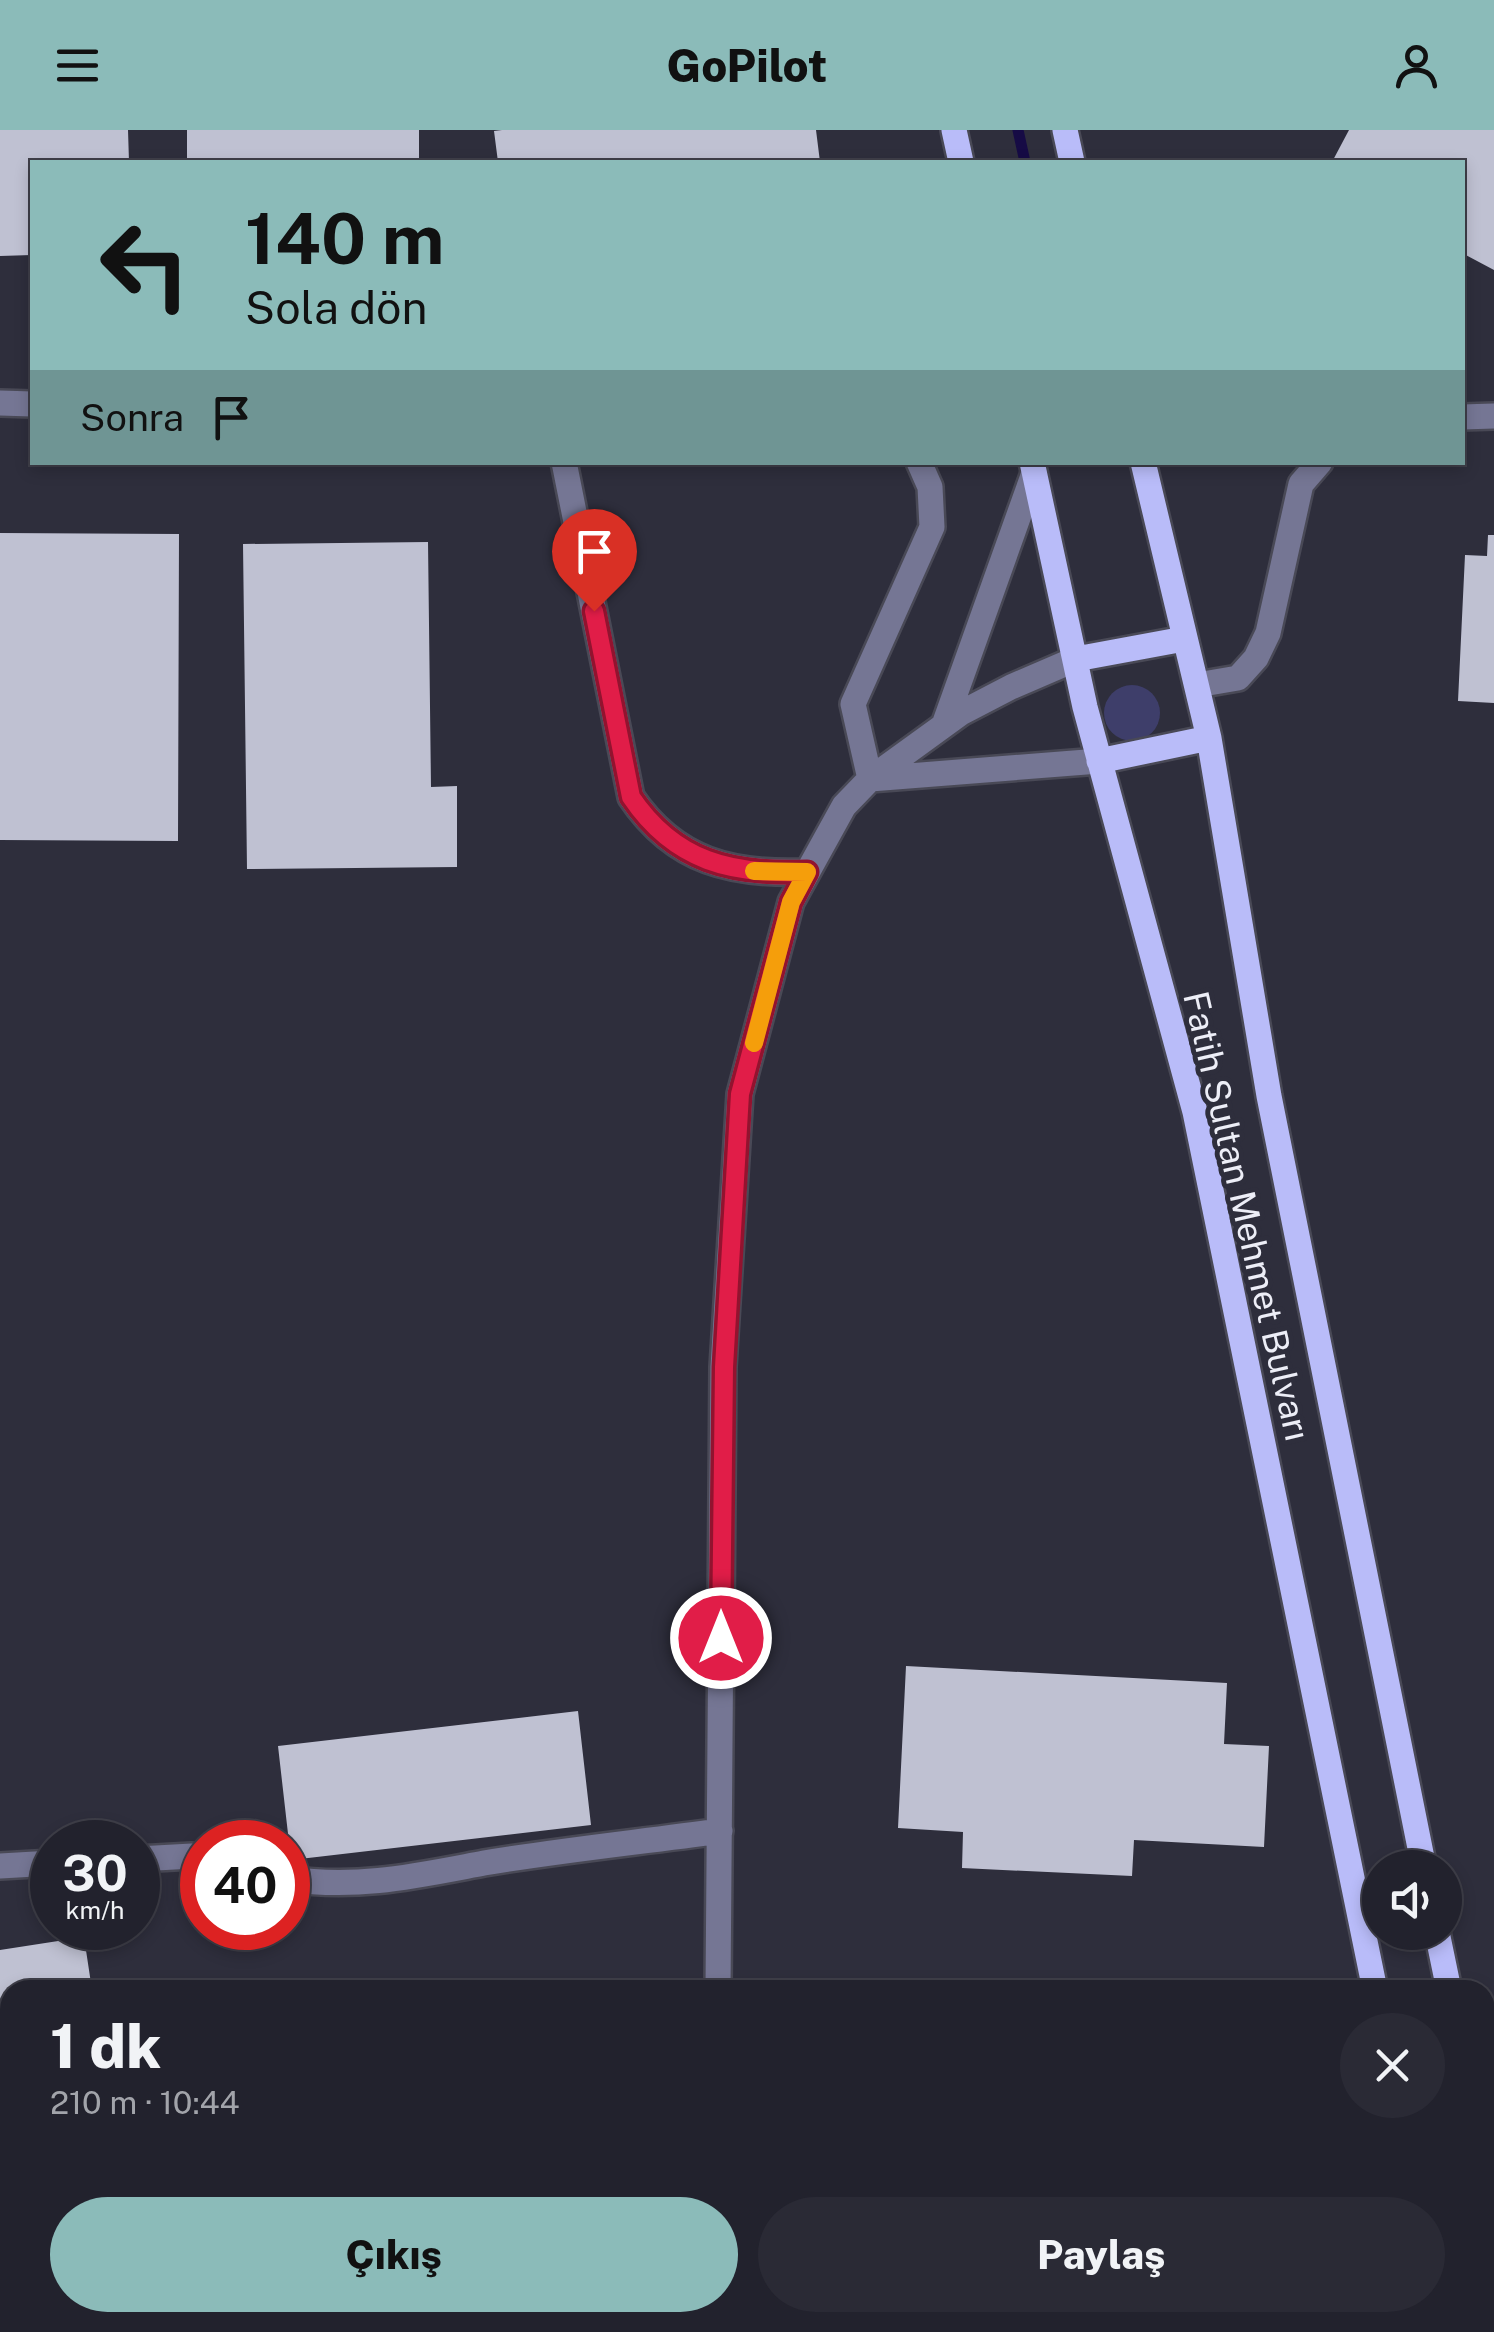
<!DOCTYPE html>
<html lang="tr">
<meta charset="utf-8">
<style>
body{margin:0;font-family:"Public Sans",sans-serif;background:#2a2a35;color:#f1f3f6;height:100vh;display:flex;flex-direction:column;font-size:38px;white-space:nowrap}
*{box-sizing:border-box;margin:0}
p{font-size:32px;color:#a2a4aa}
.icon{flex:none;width:55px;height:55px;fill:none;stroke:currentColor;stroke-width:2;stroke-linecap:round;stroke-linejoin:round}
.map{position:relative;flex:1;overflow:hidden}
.drawer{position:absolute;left:0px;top:1850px;width:1495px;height:352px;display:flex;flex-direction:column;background:#22222d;border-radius:30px 30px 0 0;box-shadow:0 5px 15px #0003,0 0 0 2px #3f3f49}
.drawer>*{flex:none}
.guide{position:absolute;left:30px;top:30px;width:1435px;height:305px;border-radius:0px;box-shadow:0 5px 15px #0003,0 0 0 2px #3f3f49;background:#8bbbb9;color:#111;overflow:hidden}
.tools{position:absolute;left:1362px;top:1720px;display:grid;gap:20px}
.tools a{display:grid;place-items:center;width:100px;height:100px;border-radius:50%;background:#22222d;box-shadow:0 5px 15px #0003,0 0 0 2px #3f3f49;font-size:50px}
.speed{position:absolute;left:30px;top:1690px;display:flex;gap:20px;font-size:50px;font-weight:700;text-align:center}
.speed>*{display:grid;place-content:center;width:130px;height:130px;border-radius:50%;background:#22222d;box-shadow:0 5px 15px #0003,0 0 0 2px #3f3f49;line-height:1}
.speed small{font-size:25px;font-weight:400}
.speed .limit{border:15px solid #d22;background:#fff;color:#111}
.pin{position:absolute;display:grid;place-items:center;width:85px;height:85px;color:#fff;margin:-102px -42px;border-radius:50% 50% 50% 0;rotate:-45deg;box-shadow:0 0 10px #0007}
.pin .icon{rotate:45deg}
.me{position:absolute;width:110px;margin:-55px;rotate:0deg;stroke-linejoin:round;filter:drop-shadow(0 0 8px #0008)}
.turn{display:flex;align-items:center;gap:35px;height:210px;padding:0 50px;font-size:45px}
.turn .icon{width:130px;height:130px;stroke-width:2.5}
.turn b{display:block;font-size:70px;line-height:85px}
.then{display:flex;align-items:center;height:95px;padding:0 50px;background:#0003;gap:20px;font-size:38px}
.round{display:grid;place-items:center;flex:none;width:105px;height:105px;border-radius:52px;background:#2a2a35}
.summary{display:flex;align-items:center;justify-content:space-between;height:170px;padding:0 50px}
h1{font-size:60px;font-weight:800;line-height:75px}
.button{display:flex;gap:20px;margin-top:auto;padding:20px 50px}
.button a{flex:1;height:115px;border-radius:60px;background:#8bbbb9;color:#111;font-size:40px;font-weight:800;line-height:115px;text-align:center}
.button a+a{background:#2a2a35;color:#f1f3f6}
header{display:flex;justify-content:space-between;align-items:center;height:130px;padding:0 50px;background:#8bbbb9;color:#111;font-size:45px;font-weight:800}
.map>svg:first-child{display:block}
</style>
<header><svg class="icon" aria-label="menu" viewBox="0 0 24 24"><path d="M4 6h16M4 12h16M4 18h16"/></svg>GoPilot<svg class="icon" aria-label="person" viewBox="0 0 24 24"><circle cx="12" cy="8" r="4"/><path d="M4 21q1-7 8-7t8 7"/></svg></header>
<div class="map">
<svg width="1494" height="2202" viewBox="0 0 1494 2202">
<rect width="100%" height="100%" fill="#2e2e3c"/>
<path fill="#3e3e6a" d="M1104 583a28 28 0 1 1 56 0a28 28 0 1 1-56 0Z"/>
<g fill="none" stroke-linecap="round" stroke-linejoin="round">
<path stroke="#160b45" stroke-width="11" d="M1018,0L1025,32"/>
</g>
<path fill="#bfc1d2" d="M0,0H128L129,32H32V125L0,126Z
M187,0H419V32H187Z
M502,0H816L820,32H498L494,1Z
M1349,0H1494V140L1462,123V32H1332Z
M0,403L179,404L178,711L0,710Z
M1488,405H1494V573L1458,571L1465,425L1487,426Z
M428,412L431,657L457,656V737L247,739L243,414Z
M906,1536L1227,1553L1224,1614L1269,1616L1264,1717L1134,1710L1132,1746L962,1738L963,1702L898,1698Z
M578,1581L591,1695L291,1730L278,1616Z
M84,1807L92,1860H10V2105L0,2107V1820Z"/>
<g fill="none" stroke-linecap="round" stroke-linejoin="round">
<g stroke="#494956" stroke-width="30">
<path id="minor" d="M0,273L32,274
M1462,287L1494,286
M564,332L631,667C675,732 732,745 807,742
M1197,555L1238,548L1256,528L1268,503L1301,354L1320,332
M944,595L1034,343
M870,649L853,574L932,397L930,357L919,332
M870,649L1099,631
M138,1729L192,1726L202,1729
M0,1736L52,1733
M288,1749C359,1759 415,1746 484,1733C562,1720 641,1712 720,1701
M718,1860L723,1237L740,964L791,772L844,676L870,649L961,583L1011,557L1076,529
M715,2202V2192"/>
</g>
<g stroke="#494956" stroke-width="30">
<path id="major" d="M954,0L961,32
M1065,0L1072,32
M1032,332L1085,577L1195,982L1375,1860
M1143,332L1209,608L1269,966L1424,1738
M1076,529L1184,509
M1099,631L1209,608
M1437,1802L1449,1860
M1485,2039L1494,2084
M1443,2192L1445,2202"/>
</g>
<use href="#minor" stroke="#757694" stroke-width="25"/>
<use href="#major" stroke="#b9bcf9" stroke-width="25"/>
</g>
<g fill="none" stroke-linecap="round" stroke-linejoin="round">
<g stroke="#92132f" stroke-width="25">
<path id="route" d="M594,481L631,667C675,732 732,745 807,742L791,772L740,964L724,1237L721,1508"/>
</g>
<use href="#route" stroke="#e11d48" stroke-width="18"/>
<path stroke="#f59e0b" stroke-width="18" d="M754,741L807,742L791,772L754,913"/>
</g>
<g text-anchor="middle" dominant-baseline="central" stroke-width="10" stroke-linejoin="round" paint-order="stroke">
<g font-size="35" fill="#edeef7" stroke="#2e2e3c">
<text transform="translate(1247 1086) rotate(77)">Fatih Sultan Mehmet Bulvarı</text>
</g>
</g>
</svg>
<div class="tools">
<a><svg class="icon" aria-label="sound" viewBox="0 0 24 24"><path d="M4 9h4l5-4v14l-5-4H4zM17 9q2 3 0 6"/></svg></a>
</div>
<div class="speed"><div>30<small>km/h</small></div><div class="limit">40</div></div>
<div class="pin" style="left:594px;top:481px;background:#d93025"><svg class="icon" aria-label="arrive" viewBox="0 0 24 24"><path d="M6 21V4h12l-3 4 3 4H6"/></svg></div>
<svg class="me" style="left:721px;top:1508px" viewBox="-20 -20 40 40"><circle r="17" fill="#e11d48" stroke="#fff" stroke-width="3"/><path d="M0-11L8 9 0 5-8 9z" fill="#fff"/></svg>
<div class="guide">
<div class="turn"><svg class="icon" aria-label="left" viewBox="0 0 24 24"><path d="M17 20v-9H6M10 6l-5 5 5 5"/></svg><div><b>140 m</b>Sola dön</div></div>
<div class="then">Sonra<svg class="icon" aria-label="arrive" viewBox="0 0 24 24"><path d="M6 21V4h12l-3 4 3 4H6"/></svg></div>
</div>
<section class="drawer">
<div class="summary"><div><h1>1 dk</h1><p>210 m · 10:44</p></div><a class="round"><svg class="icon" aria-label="close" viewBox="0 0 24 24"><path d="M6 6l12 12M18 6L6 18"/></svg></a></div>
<div class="button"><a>Çıkış</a><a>Paylaş</a></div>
</section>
</div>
